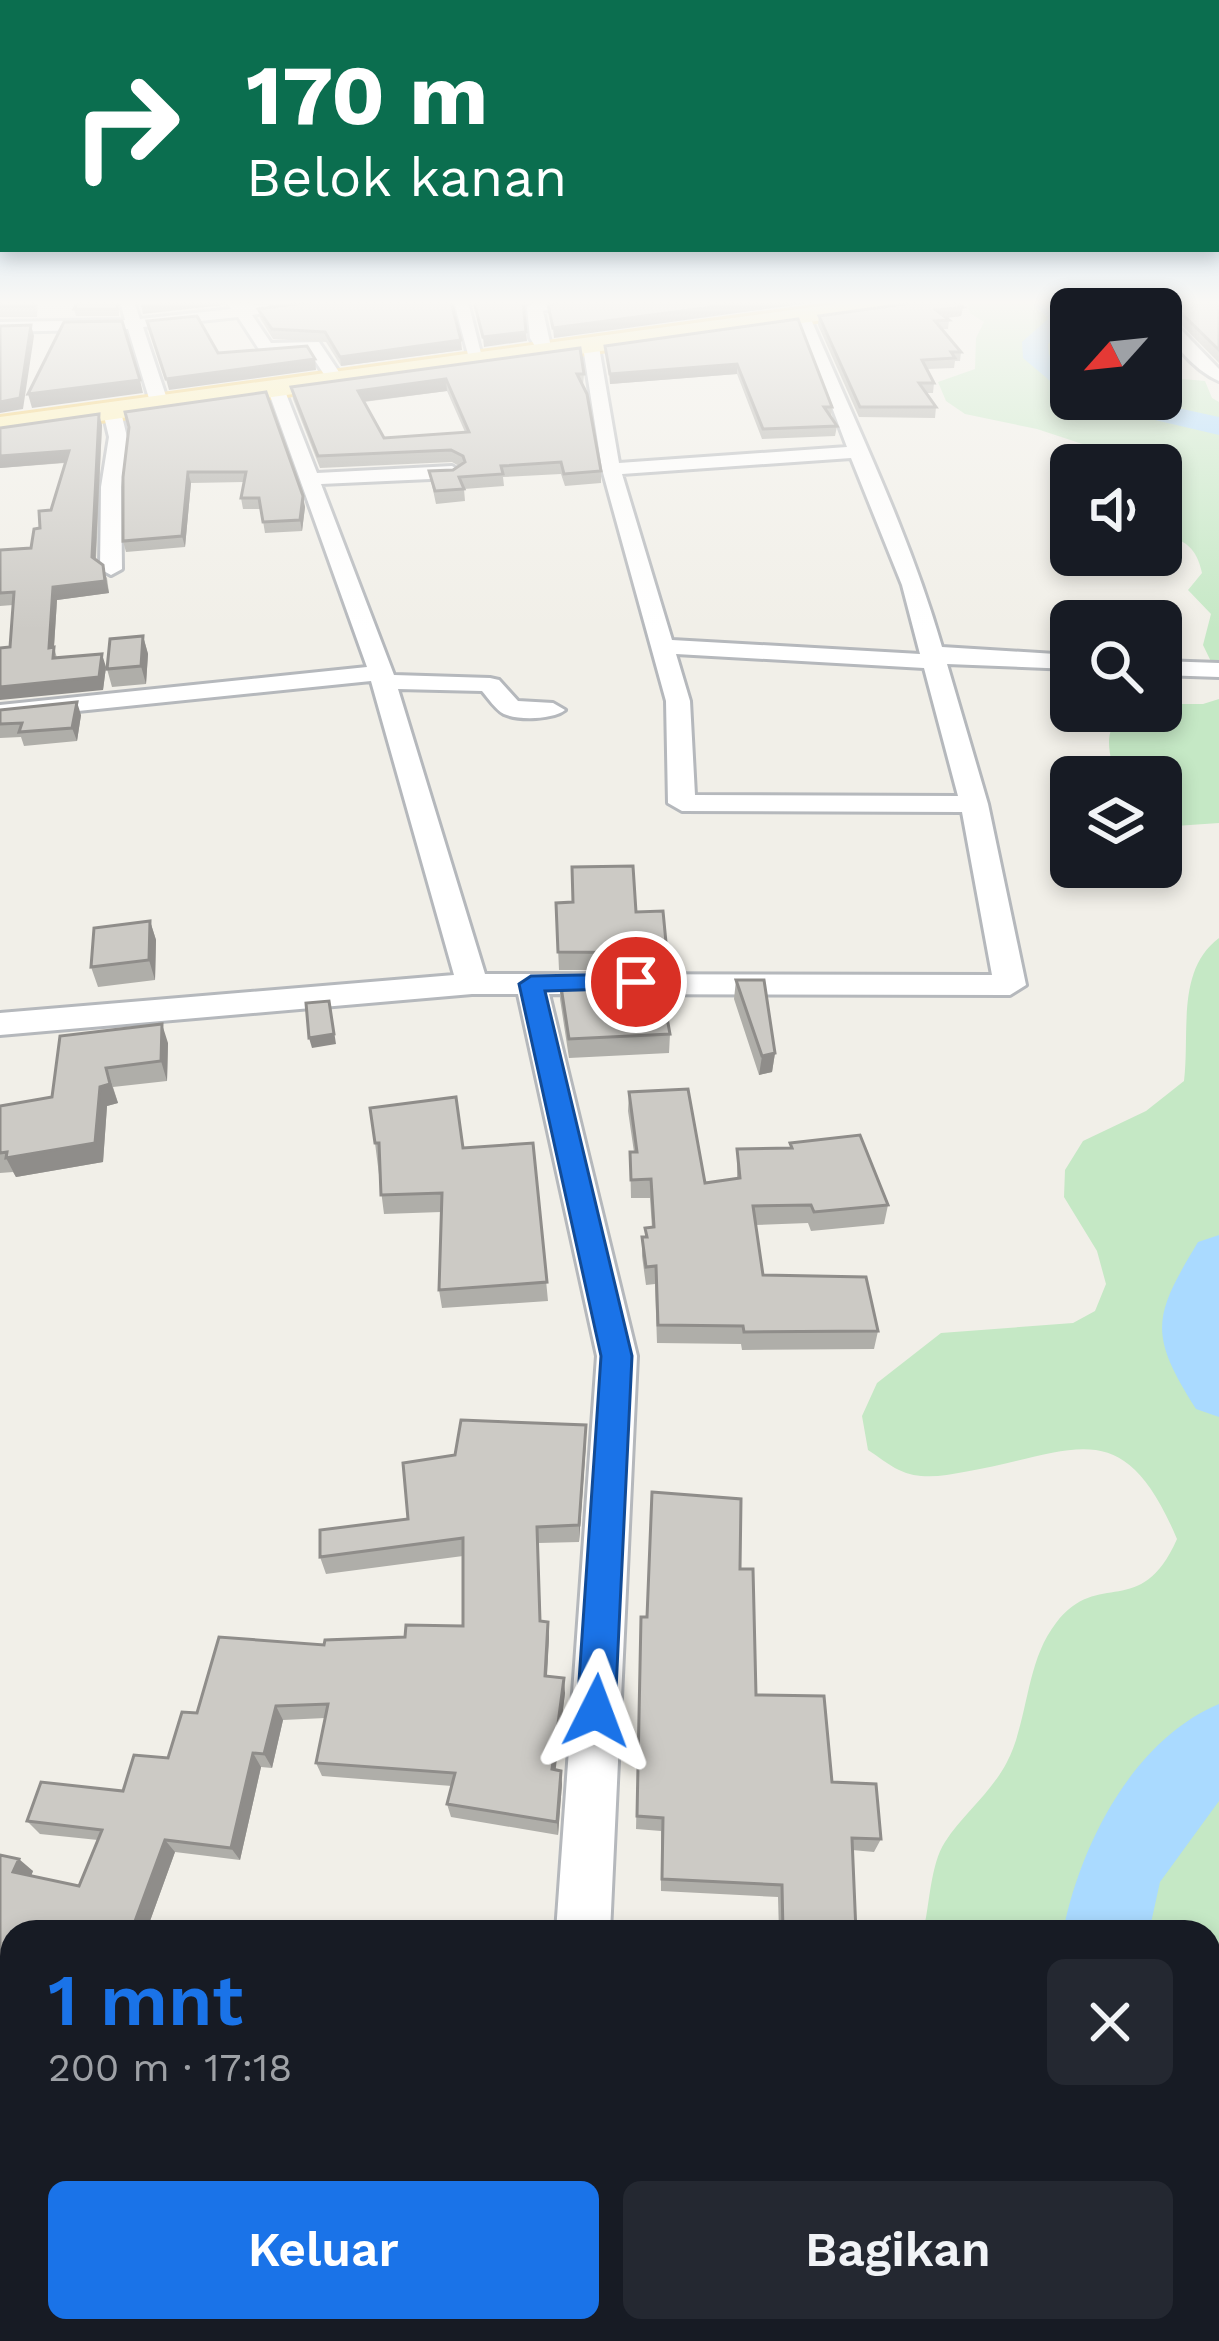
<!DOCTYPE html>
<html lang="id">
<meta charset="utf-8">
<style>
body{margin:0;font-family:"Work Sans",sans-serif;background:#242831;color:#f1f3f6;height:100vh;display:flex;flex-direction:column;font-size:45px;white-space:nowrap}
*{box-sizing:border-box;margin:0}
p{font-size:39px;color:#9ea1a6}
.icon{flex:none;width:66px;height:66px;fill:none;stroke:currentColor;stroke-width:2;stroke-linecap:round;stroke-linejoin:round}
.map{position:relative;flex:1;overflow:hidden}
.sheet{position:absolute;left:0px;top:1920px;width:1221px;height:423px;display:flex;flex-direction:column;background:#171b24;border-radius:36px 36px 0 0;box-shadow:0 6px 18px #0003}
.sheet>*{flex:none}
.top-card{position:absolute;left:0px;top:0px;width:1221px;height:252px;box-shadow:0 6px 18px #0003;background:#0b6e4f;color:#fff;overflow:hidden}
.needle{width:78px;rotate:243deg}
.fabs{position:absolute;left:1050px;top:288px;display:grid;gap:24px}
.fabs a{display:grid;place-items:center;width:132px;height:132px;border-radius:18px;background:#171b24;box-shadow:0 6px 18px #0003;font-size:60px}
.pin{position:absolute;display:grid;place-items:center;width:102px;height:102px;color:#fff;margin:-51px;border:6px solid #fff;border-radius:50%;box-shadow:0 3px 12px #0007}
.me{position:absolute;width:132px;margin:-66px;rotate:3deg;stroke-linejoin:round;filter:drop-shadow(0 0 9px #0008)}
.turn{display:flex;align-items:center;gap:42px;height:252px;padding:0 48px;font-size:54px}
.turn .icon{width:156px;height:156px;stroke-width:2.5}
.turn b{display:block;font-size:84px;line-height:102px}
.round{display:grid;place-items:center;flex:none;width:126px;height:126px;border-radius:18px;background:#242831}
.summary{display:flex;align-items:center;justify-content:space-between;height:204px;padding:0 48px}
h1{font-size:72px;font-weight:600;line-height:90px;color:#1a73e8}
.primary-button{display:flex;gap:24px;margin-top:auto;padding:24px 48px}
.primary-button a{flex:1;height:138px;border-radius:18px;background:#1a73e8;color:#fff;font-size:48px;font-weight:600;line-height:138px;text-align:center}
.primary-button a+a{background:#242831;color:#f1f3f6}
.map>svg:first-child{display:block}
</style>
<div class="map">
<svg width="1219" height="2341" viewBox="0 0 1219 2341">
<rect width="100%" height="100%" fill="#f1efe8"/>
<path fill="#c5e8c5" d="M1078,302L1070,307L1071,399H1161V377L1205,381L1212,398L1219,402V678L1203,645L1211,614L1188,590L1202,573C1197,548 1185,540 1161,533V472L1176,466L1125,458L1037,429L965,414L946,401L938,382L975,369L976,338L984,322L970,313L967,303Z
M1219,699V823L1161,827V777H1116C1100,728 1110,711 1161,711V704H1203Z
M1219,938V2117L1209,2104V1932H923C930,1905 930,1865 945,1842C963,1814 991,1793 1007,1762C1029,1719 1025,1663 1056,1623C1099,1567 1140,1622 1177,1539C1122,1409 1075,1453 964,1472C943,1476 919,1480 899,1470C888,1465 878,1456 868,1450L862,1416L877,1383L941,1333L1073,1323L1095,1311L1106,1284L1097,1251L1064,1197L1065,1170L1083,1141L1146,1111L1184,1081C1190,1032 1176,970 1219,938Z"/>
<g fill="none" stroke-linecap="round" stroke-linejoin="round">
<path stroke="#aadaff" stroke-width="15" d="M1209,2257V2341"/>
<path fill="#aadaff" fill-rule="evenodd" d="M1030,302H1058L1071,311V323L1048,344L1049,355L1071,372V393L1062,391L1023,358L1022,342L1049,318Z
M1087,399H1137L1219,417V435L1091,405Z
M1219,1235V1417L1196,1409C1148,1333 1153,1317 1198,1242Z
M1219,1704V1801L1160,1882L1149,1932H1063C1080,1845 1133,1740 1219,1704Z"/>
<g stroke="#b5b8bc" stroke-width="6">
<path id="minor" d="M120,302H134L140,319L231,309L227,302L271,306V312L252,315L271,343L319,342L345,381L331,385L308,350L260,351L238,317L143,327L169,405L160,410L151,405L128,329L0,332V322L125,320Z
M454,302H468L484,365L470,362Z
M535,302L563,306L543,311L553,356H541L530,338L527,307Z
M1161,309L1219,369V381C1195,371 1161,335 1161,309Z
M797,314L810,317C857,427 908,530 942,647L1071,655V669L947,664L988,804L1026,985L1010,995L549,994L637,1356L610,1932H556L597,1356L518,994H472L0,1035V1013L454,975L371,681L0,719V705L367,667L268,390L283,386L317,473L452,466L462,472L452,478L321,484L394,675L490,678L499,680L518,701L553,703L565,710C554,719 520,721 504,714C496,710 488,698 482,691L398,689L485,974L992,975L962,812L682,811L668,803L666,701L602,469L583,347L591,342L599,347L619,463L847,447ZM851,458L902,585L920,654L672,640L622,474ZM676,654L924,668L958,796L695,795L690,701Z
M112,407L121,412L127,437L121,487L122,569L111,575L100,569L101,487L109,437L103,412Z
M1161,661L1219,663V677L1161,675Z
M0,2117L12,2120V2180L0,2177Z
M571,2331H635L634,2341H570Z
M870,2331H974L978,2341H874Z"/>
</g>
<g stroke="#f2c960" stroke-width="6">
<path id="primary" d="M850,302H914L902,309L0,435V417Z"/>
</g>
<use href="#minor" fill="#fff" fill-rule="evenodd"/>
<use href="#primary" fill="#fff2af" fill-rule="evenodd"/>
</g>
<path fill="#afaea9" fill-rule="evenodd" d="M0,302H38L37,317H0Z
M119,302V316H76L74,309Z
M1063,302H1219V363L1162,305L1161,309H1071Z
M904,304L963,307L961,316L947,318L949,320L948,329H942L961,352L960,361H955L954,368L927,369L934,383L933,393H926L936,407L935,418L859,417L818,325L819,316Z
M258,309L462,350L341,366L326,342L273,339L260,318Z
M1161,311L1174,335L1171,345L1161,346Z
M798,319L832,407L831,417L837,426L835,436L762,439L737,374L610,384L605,346Z
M584,374L583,385L601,471V483L565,486L561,474L503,477L504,486L464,489L465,501L436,504L429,471L453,470L459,466L452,462L320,468L293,399L291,387ZM447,391L465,432L384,438L364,402Z
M266,392L305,507L302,531L265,533L261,509H243L241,498L244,482L191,483L185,547L126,552L123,541Z
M102,425L96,560L107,578L109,593L57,600L54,647L57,658L106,667L103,690L10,647L13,605L0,606V550L31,548L51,510L65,463L0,468V428Z
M143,636L148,654L146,684L112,687L107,669Z
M0,710L81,715L77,741L24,746L21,737L0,738Z
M556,903L636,912L667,953L666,970H559Z
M150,921L156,940L155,980L98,987L91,967Z
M560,980L670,1034L669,1053L569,1058L560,999Z
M736,980L775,1053L772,1072L759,1075L734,999Z
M60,1036L168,1043L167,1081L113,1087L118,1103L107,1106L103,1162L16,1177L13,1172L0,1173V1106L52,1097Z
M629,1092L705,1183L737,1179V1149L790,1148V1143L888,1205L884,1224L811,1231L808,1223L755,1225L763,1275L878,1331L874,1349L742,1350L741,1344L657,1343L655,1284L646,1285L642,1256V1237H645V1228H652L650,1198H631L630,1152H634L628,1111Z
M375,1143L463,1148L533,1143L548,1301L442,1308L439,1290L441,1212L384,1214Z
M586,1425L579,1542L538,1543L541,1621L548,1622L549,1637L547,1676L565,1693L555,1770L562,1784L558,1835L451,1817L447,1804L452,1786L322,1776L316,1763L325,1718L283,1720L272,1768L261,1767L240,1860L175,1852L146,1932H12V2059L0,2056V1855L33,1871L31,1876L79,1886L98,1840L40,1834L27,1821L123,1791L168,1758L197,1713L324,1645L405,1637L463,1626V1556L326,1574L320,1557L408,1519L455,1455Z
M740,1569L756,1695L881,1839L874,1852L852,1850L856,1932H779L778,1897L661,1891V1831L636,1829L641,1617H647Z"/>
<path fill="#8f8d8a" d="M168,302H225L224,305L143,314L141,305Z
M750,302H817L554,338L553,328Z
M963,307L961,316L934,319L936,310Z
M31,325L34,336L23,409L0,413V402Z
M526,332L527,341L484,347L483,337Z
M461,340L462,350L341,366L340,357Z
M315,359L316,370L169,390L166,379Z
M737,364V374L610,384V374Z
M446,379L447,391L360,402L358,391Z
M140,380L143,393L32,408L28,394Z
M99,414L102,425L95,569L92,557Z
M69,451L72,462L0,468V456Z
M188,472L191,483L185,547L182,536Z
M303,496L305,507L302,531L300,520Z
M103,565L109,593L57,600L53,661L49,648L53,587Z
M143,636L148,654L146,684L141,666Z
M102,654L106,667L103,690L0,700V687Z
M77,702L81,715L77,741L72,728Z
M150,921L156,940L155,980L149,960Z
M331,1011L336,1044L312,1048L309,1038Z
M162,1024L168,1043L167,1081L161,1061Z
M775,1053L772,1072L759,1075L762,1056Z
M106,1068L118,1103L107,1106L103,1162L16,1177L6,1158L100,1087Z
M586,1425V1443L579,1542V1525Z
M548,1622L549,1637L546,1691L545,1676Z
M564,1678L565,1693L554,1783L552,1769Z
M276,1706L283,1720L272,1768L264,1754Z
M253,1753L261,1767L240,1860L231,1848Z
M561,1771L562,1784L558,1835L557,1822Z
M165,1840L175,1852L146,1932H131Z
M19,1859L33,1871L28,1884L13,1872Z
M12,2036V2056L6,2052Z
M113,2331H127L123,2341H109Z
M390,2331H400L398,2341H389Z"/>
<path fill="#cccac5" stroke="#8f8d8a" stroke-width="3" fill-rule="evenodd" d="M0,302H35L34,307H0Z
M78,302H117V309H74Z
M309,302H451L461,340L340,357L325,332L272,329L258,309Z
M474,302H523L526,332L483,337Z
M561,302H750L553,328L548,305Z
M908,302H955L963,307L936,310L949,320L935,321L961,352H951L955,358L922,360L934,383H919L936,407H860L819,316L904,304Z
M1076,302H1162L1161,309H1084Z
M1170,302H1219V350Z
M1161,311L1174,335L1161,336Z
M197,316L218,353L307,346L315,359L166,379L147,321Z
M798,319L832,407H824L837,426L763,429L737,364L610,374L605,346Z
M122,321L140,380L28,394L64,322Z
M31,325L20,398L0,402V326Z
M580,348L584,374H577L587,394L601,471L564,474L561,462L501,466L503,474L459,477L464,489L435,491L429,471L453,470L465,462L463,456L451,450L318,456L291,387ZM446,379L469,432L384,438L358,391Z
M266,392L303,496L300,520L263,522L259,498H241L246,472H188L182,536L123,541V477L129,427L125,412Z
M99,414L92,557L103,565L105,581L53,587L49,648L54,647L53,658L102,654L99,677L0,687V648L10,647L14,592L0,593V550L31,548L34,529L40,528L39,511L51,510L69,451L0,456V428Z
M143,636L141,666L107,669L110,639Z
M77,702L72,728L19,732L22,723L0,724V710Z
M633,866L636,912L663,911L667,953L558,952L556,903L573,902L572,867Z
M150,921L149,960L91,967L94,928Z
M560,980H660L670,1034L569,1039Z
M736,980H764L775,1053L762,1056Z
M329,1001L334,1034L309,1038L306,1003Z
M162,1024L161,1061L106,1068L110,1084L100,1087L95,1143L6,1158L7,1152L0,1153V1106L52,1097L60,1036Z
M688,1089L705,1183L740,1178L737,1149L792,1148L790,1143L860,1135L888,1205L814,1212L811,1205L753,1206L763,1275L866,1277L878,1331L744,1332L743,1326L658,1325L656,1266L646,1267L642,1237H647L645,1228L654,1227L651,1179L631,1180L630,1152H637L629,1092Z
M456,1097L463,1148L533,1143L547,1282L439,1290L442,1193L381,1195L379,1143H375L370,1108Z
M461,1420L586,1425L579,1525L537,1527L540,1621L548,1622L545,1676L564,1678L552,1769L561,1771L557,1822L447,1804L455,1773L316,1763L328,1704L276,1706L264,1754L253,1753L231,1848L165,1840L131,1932H12V2036L6,2052L0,2051V1855L19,1859L13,1872L79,1886L102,1830L27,1821L41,1782L123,1791L134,1755L168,1758L182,1712L197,1713L219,1637L324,1645L325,1640L405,1637L406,1625L463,1626V1538L320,1557V1530L408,1519L403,1463L455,1455Z
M652,1492L741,1499L740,1569H753L756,1695L824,1696L832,1782L876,1784L881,1839L852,1838L856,1932H783L782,1885L662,1879L663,1818L637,1816L641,1617H647Z
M0,2180L12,2183V2331H113L109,2341H0Z
M271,2331H390L389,2341H269Z
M464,2331H520V2341H463Z
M640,2331H696L697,2341H639Z"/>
<linearGradient id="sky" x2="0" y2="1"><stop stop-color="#8fc3f1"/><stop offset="0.48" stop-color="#f9f8f5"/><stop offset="1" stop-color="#f9f8f5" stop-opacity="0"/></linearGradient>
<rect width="1219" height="630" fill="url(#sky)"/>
<path fill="#1a73e8" stroke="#114b97" stroke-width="3" d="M636,974L648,982L645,988L545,991L632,1356L615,1711L609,1724L596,1729L583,1724L577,1711L601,1356L519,984L531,976Z"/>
</svg>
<div class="fabs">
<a><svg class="needle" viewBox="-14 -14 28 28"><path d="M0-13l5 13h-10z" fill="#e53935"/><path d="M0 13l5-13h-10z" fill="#9ea1a6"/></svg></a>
<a><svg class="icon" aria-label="sound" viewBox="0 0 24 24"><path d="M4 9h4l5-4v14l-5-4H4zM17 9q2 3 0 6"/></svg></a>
<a><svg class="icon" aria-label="search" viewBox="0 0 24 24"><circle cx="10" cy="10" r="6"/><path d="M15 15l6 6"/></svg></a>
<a><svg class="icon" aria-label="layers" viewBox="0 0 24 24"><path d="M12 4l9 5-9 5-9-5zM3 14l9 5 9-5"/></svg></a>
</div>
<div class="pin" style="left:636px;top:982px;background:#d93025"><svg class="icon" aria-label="arrive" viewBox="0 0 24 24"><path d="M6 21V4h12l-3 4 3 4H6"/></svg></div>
<svg class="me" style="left:596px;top:1711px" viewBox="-20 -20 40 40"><path d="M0-17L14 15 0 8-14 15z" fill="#1a73e8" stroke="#fff" stroke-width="4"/></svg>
<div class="top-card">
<div class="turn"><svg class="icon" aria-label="right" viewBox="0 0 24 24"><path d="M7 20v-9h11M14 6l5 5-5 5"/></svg><div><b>170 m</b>Belok kanan</div></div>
</div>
<section class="sheet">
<div class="summary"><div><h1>1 mnt</h1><p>200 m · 17:18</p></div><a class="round"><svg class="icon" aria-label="close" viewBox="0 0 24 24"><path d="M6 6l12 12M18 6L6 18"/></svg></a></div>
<div class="primary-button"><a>Keluar</a><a>Bagikan</a></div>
</section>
</div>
